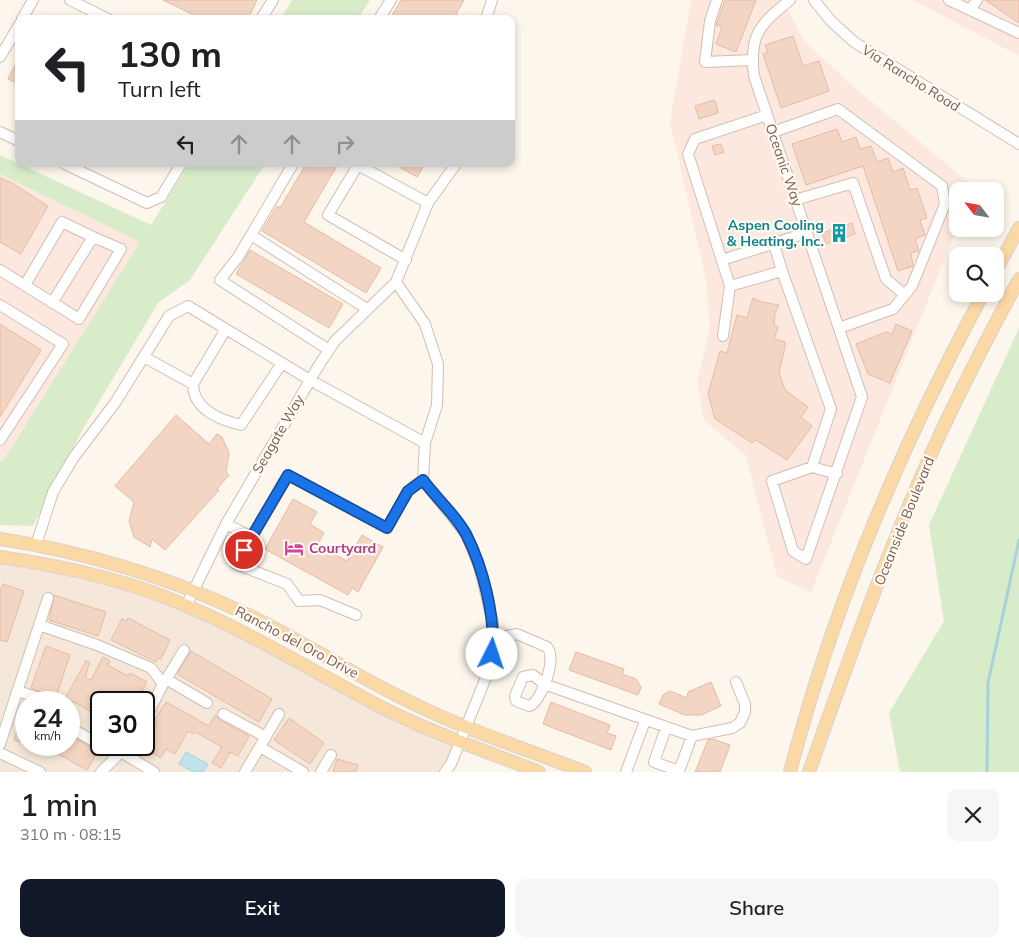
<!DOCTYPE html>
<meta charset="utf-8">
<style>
body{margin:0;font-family:Mulish,sans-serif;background:#f6f6f6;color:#202124;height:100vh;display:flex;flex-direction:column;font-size:19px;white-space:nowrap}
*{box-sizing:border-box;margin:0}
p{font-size:16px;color:#757577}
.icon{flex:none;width:28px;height:28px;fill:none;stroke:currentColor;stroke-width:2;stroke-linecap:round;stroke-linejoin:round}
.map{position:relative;height:772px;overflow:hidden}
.details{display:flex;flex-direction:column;background:#fff;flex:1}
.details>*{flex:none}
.banner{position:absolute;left:15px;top:15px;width:500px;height:152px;border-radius:10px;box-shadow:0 2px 8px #0003;background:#fff;color:#202124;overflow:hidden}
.needle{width:32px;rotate:301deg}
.buttons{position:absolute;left:949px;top:182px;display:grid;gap:10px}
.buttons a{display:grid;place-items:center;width:55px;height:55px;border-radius:10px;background:#fff;box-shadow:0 2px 8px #0003;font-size:25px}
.speed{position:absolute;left:15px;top:691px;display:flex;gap:10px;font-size:25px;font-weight:700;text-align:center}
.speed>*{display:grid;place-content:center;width:65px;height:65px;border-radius:50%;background:#fff;box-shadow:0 2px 8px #0003;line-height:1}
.speed small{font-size:12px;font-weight:400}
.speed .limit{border:2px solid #111;border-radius:8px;background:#fff;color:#111}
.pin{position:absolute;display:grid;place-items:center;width:42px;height:42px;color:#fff;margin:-21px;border:2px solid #fff;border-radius:50%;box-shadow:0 1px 5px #0007}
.me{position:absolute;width:55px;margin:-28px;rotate:4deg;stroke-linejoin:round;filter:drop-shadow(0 0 4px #0008)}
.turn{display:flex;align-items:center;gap:18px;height:105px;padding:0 20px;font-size:22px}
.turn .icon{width:65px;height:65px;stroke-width:2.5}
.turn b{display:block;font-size:35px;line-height:42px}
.lanes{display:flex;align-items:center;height:48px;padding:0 20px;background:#0003;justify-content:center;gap:25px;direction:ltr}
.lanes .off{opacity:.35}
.round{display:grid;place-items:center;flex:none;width:52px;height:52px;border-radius:10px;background:#f6f6f6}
.head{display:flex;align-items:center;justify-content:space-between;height:85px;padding:0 20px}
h1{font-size:30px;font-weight:600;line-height:38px}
.cta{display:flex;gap:10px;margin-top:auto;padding:10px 20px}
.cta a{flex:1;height:58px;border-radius:10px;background:#111827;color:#fff;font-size:20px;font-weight:600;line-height:58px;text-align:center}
.cta a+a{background:#f6f6f6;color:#202124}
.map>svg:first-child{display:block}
</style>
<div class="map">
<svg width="1019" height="772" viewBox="0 0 1019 772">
<rect width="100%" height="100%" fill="#fdf6ec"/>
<path fill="#f5e8da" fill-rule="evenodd" d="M0,557L33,562L186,606L461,741L445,772H0ZM26,702H69V745H26ZM101,702H144V745H101Z"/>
<path fill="#fde8e0" d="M691,0H783L804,41L856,89L974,187L972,191H958L957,228L811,592L777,577L746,456L704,420L697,382L710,329L706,279L670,122Z
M913,0H1019V56Z
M0,174L141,242L5,458L0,462Z"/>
<path fill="#d8ecc9" d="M292,0H370L358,19H280Z
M0,155L151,225L189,164H265L190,280L158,303L84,427L33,526L0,525V462L5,458L140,242L0,174Z
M1019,328V772H900L889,713L944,621L929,525Z"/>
<path fill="#bfe3e8" stroke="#a5d3da" d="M186,752L208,764L203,772H194L179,764Z"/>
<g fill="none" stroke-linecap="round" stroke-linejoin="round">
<path stroke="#a5d3da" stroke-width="3" d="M987,772L988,683L1019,540"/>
</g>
<path fill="#f3d5c3" stroke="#e6bba3" d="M163,0H257L248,19H202Z
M401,0H464L456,14L465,19H390Z
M725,0H756L736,52L716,44L722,27L716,25L717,23Z
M985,0H1019V23Z
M793,36L803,66L819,61L829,91L781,108L763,54L768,52L765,45Z
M19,57V84L8,79Z
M714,100L716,103L718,113L699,119L695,106Z
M837,129L842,142L856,137L860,149L871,146L877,162L888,158L893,172L903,168L910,190L917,188L927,218L920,220L925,235L915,239L919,251L911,253L913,266L898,271L863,166L806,185L792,144Z
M721,144L724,152L715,155L712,146Z
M306,164H338L304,222L381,268L366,293L262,231L277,206L280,208Z
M394,164H425L417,177Z
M0,178L12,183L48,206L21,254L0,242Z
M852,223L855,234L826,244L822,233Z
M250,250L343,304L329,328L236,274Z
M753,298L762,302L779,305L775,313L774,326L778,327L774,339L785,342V347L779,372L785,390L808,407L801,417L812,426L787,460L756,440L752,443L715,419L708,394L720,351L727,353L737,315L747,318Z
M0,324L41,350L0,417Z
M896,324L912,331L890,383L868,374L856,344L886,332L892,334Z
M176,415L209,444L217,434L222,437L229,453L226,472L229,475L217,489L219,490L165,550L152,539L150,547L134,537L129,521L134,502L115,486Z
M293,499L317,512L310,524L324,533L317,545L347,561L362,535L383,547L358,592L352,588L348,595L265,549Z
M3,584L24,591L7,642L0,640V592Z
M54,595L106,612L98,636L49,620Z
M128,618L170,640L161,659L158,658L156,662L111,640L122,619L127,621Z
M46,646L70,655L56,697L31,688Z
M191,651L272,699L259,722L177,674Z
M576,652L624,669L622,674L636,679L641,687L638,695L569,670Z
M103,657L110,661L108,665L111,667L128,676L130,673L147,682L136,702H101V717L74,702H63L86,661L90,662L85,677L91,680Z
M711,682L721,706L701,715H685L659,704L663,695L670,691L687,698L688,692Z
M166,702L209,726L215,715L220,720L249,736L238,756L230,752L221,768L212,763L222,747L195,732L193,734L188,731L175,754L166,749L161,758L151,752L154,747L146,740L157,723L154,721Z
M551,702L610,725L607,733L616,736L611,750L543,724Z
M25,708H26V744L14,740Z
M289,718L324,743L310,764L274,740Z
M69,735L98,751L87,770L51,750L54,745H69Z
M713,739L730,745L720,772H695L708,740Z
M337,759L358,765L356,772H333Z"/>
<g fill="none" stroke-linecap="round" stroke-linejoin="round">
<g stroke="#d1beb0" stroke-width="12">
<path id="minor" d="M70,0L108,19
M717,0L710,21L705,62L752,60
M814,0L831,21L854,42L1019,144
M949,0L1019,33
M970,10L977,0
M22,19L33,0
M261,19L273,0
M379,19L391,0
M486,19L492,0
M0,57L19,25
M767,115L695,139L688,154L730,286L782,271L774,244
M0,132L19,141
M773,132L838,109L942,186L945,204L912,286L893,309L839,328
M65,164L147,203L161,197L181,164
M293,164L238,257L220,280L329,350
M795,200L853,183L886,279L905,295
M251,235L367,309
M406,260L328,215L358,165L428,203
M722,260L806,233
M0,270L79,319L121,249L93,237L52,303
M782,271L831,409L812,467L772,481L793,551L806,559L862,397L754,76C749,35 759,25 790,0
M25,285L62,222L93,237
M0,305L63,344L0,440
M226,329L193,384C193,409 220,420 241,425L282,363
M723,336L730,286
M144,357L193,384
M812,467L837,474
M423,480L466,534L479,566L493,623L492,654L487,675L451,764L445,772
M226,524L252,537
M36,545L53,492L74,457L115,403L169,316L188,306L310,380L425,443
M186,606L226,524L319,365L335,341L396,282L428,203L456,164
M356,615L320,600L299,601L287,584L236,564L288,475L387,528L408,491L423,480L425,443L437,405L438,364L425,324L396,282
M39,625L97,645L151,668L163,684L144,722
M494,638L517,634L547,647C558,659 540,704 529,706L516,701L515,696L523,677L533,675L544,684L692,736L732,728L740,723L745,712V704L736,682
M166,679L207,703
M164,683L184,650
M17,691L52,702
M223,714L266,737
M69,727L109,750L121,752L127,745
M666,728L654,762L679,771L692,736
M0,744L48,598
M260,747L303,772
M0,753L40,772
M101,772L121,752L154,772
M245,772L279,714
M321,772L331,755
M626,772L645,721"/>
</g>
<g stroke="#dad1cd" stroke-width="14">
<path id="major" d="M995,272L1019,228
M0,539C84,552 165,576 242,612C298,638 350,673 406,700C463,729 526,749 585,772
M0,557C63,566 128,580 187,606C255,635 319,675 385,709C435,734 488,752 539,772
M790,772C833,606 902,444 983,294
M809,772C845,670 881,569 924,470C952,405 985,342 1019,279"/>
</g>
<use href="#minor" stroke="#fff" stroke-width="10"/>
<use href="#major" stroke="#fbd9a5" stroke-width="12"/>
</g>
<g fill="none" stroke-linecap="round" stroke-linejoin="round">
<g stroke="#114b97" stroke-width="12">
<path id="route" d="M244,550L288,475L387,528L408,491L423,480C436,498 455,514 466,534C483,567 496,618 492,654"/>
</g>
<use href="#route" stroke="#1a73e8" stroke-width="9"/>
</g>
<defs>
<g id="building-bare" transform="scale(1.5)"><path d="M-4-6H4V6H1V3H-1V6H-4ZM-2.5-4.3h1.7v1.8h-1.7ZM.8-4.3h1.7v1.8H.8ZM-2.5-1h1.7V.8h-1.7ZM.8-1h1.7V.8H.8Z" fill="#0f9aa8" stroke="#fffaf3" stroke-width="2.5" paint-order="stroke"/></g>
<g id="hotel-bare" transform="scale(1.5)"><path d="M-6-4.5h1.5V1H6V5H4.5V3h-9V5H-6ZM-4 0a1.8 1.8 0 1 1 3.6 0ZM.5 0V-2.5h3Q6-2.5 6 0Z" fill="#d1479c" stroke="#fffaf3" stroke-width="2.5" paint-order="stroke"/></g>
</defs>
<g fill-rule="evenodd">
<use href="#building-bare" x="839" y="233"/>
<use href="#hotel-bare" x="294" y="548"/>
</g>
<g text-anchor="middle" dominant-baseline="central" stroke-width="4.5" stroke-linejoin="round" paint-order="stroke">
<g font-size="14" fill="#7a5c4d" stroke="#fffaf3">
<text transform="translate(911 78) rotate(32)">Via Rancho Road</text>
<text transform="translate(784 165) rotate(71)">Oceanic Way</text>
<text transform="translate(278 434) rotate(-60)">Seagate Way</text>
<text transform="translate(904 521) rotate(-68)">Oceanside Boulevard</text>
<text transform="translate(297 642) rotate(28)">Rancho del Oro Drive</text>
</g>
<g font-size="14" font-weight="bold" fill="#0d838f" stroke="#fffaf3" text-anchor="end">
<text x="824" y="225">Aspen Cooling<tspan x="824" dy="16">&amp; Heating, Inc.</tspan></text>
</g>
<g font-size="14" font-weight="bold" fill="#b23c85" stroke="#fffaf3" text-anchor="start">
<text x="309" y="548">Courtyard</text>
</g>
</g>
</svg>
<div class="buttons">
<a><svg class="needle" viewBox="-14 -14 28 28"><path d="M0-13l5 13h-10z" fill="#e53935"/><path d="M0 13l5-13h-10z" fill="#757577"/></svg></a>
<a><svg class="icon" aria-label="search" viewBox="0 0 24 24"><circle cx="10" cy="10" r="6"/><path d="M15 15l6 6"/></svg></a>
</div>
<div class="speed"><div>24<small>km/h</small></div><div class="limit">30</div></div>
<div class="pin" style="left:244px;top:550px;background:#d93025"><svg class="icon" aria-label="arrive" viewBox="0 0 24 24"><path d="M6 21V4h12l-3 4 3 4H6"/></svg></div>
<svg class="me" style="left:492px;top:654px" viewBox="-20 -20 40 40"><circle r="19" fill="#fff"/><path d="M0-13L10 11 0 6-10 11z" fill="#1a73e8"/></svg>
<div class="banner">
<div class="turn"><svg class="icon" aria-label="left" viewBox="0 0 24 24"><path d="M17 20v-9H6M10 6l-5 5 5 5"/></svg><div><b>130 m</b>Turn left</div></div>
<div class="lanes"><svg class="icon" aria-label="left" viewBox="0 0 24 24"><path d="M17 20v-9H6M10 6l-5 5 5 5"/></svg><svg class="icon off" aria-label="ahead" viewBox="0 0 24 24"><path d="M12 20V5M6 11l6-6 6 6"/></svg><svg class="icon off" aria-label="ahead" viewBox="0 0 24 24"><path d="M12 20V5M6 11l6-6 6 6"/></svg><svg class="icon off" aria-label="right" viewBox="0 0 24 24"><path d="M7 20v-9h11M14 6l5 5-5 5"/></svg></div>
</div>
</div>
<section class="details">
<div class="head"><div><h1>1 min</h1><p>310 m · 08:15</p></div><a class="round"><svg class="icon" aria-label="close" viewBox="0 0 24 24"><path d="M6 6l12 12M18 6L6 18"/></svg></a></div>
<div class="cta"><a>Exit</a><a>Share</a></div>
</section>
